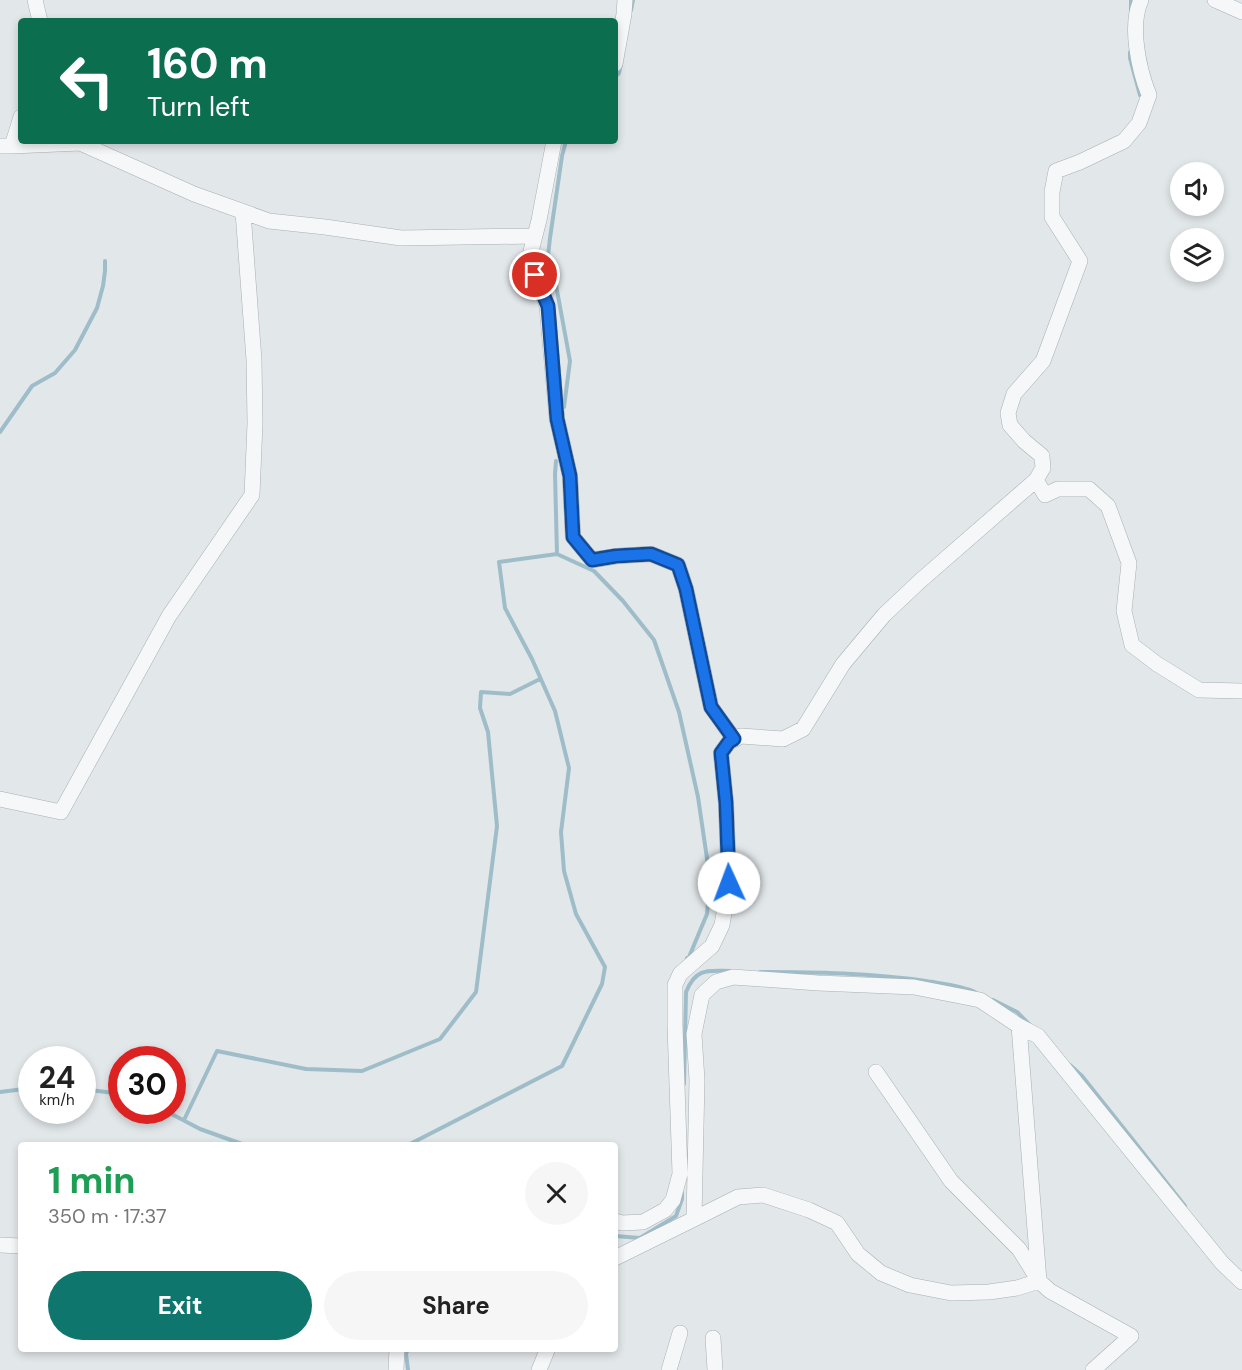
<!DOCTYPE html>
<meta charset="utf-8">
<style>
body{margin:0;font-family:"DM Sans",sans-serif;background:#f6f6f6;color:#222;height:100vh;display:flex;flex-direction:column;font-size:22px;white-space:nowrap}
*{box-sizing:border-box;margin:0}
p{font-size:20px;color:#767676}
.icon{flex:none;width:33px;height:33px;fill:none;stroke:currentColor;stroke-width:2;stroke-linecap:round;stroke-linejoin:round}
.map{position:relative;flex:1;overflow:hidden}
.drawer{position:absolute;left:18px;top:1142px;width:600px;height:210px;display:flex;flex-direction:column;background:#fff;border-radius:6px;box-shadow:0 3px 9px #0003}
.drawer>*{flex:none}
.guide{position:absolute;left:18px;top:18px;width:600px;height:126px;border-radius:6px;box-shadow:0 3px 9px #0003;background:#0b6e4f;color:#fff;overflow:hidden}
.buttons{position:absolute;left:1170px;top:162px;display:grid;gap:12px}
.buttons a{display:grid;place-items:center;width:54px;height:54px;border-radius:50%;background:#fff;box-shadow:0 3px 9px #0003;font-size:30px}
.speed{position:absolute;left:18px;top:1046px;display:flex;gap:12px;font-size:30px;font-weight:700;text-align:center}
.speed>*{display:grid;place-content:center;width:78px;height:78px;border-radius:50%;background:#fff;box-shadow:0 3px 9px #0003;line-height:1}
.speed small{font-size:15px;font-weight:400}
.speed .limit{border:9px solid #d22;background:#fff;color:#111}
.pin{position:absolute;display:grid;place-items:center;width:51px;height:51px;color:#fff;margin:-26px;border:3px solid #fff;border-radius:50%;box-shadow:0 2px 6px #0007}
.me{position:absolute;width:66px;margin:-33px;rotate:358deg;stroke-linejoin:round;filter:drop-shadow(0 0 4px #0008)}
.turn{display:flex;align-items:center;gap:21px;height:126px;padding:0 30px;font-size:27px}
.turn .icon{width:78px;height:78px;stroke-width:2.5}
.turn b{display:block;font-size:42px;line-height:51px}
.round{display:grid;place-items:center;flex:none;width:63px;height:63px;border-radius:32px;background:#f6f6f6}
.head{display:flex;align-items:center;justify-content:space-between;height:102px;padding:0 30px}
h1{font-size:36px;font-weight:700;line-height:45px;color:#1e9e55}
.primary-button{display:flex;gap:12px;margin-top:auto;padding:12px 30px}
.primary-button a{flex:1;height:69px;border-radius:36px;background:#0f766e;color:#fff;font-size:24px;font-weight:700;line-height:69px;text-align:center}
.primary-button a+a{background:#f6f6f6;color:#222}
.map>svg:first-child{display:block}
</style>
<div class="map">
<svg width="1242" height="1370" viewBox="0 0 1242 1370">
<rect width="100%" height="100%" fill="#e2e7ea"/>
<g fill="none" stroke-linecap="round" stroke-linejoin="round">
<path stroke="#9ebdc9" stroke-width="4" d="M631,10L633,0
M1131,11V0
M1130,52V58L1140,95
M615,77L619,73L621,64
M564,407L570,361L556,285L547,265L550,238L562,156L566,141
M0,432L32,386L55,373L75,350L97,308L103,286L105,271V261
M556,461L555,474L557,554
M760,972C815,972 871,973 926,981C943,984 960,985 975,992
M993,1000L1017,1012L1031,1026
M1070,1065L1082,1076L1133,1140L1185,1206
M684,1084L686,992C696,967 708,971 731,971
M82,1089L122,1094
M0,1092L32,1088
M164,1110L200,1129L242,1144
M184,1120L217,1051L306,1069L362,1071L440,1039L476,992L497,826L488,732L480,708L481,692L510,694L540,679
M410,1144L562,1066L602,984L605,967L576,914L564,871L561,832L569,768L555,711L532,659L505,608L499,562L557,554L594,571L623,601L654,640L679,712L698,797L710,879L707,914L689,957L687,958
M615,1236L640,1238L676,1216L682,1199V1193
M408,1370L406,1354L408,1348"/>
<g stroke="#a7afb4" stroke-width="16">
<path id="minor" d="M35,0L40,21
M1215,0L1242,12
M615,64L624,14L625,0
M554,141L539,220L529,259L547,306L557,419L570,476L573,537L592,560L617,556L651,554L678,565L686,589L711,707L734,739
M0,146H12L21,117
M12,146L80,143L194,194L269,221L325,227L401,238L535,236
M1036,480L1045,495L1058,489H1089L1108,506L1129,563L1124,611L1132,645L1157,664L1199,690L1242,691
M0,799L61,812L169,616L252,495L255,423L254,360L243,212
M876,1072L951,1181L1019,1249L1039,1281L1050,1291L1131,1336L1093,1370
M694,1219L738,1197L763,1195L809,1210L837,1223L858,1254L881,1273L910,1285L951,1293L989,1292L1017,1288L1039,1281L1019,1026
M615,1221L622,1223L643,1222L665,1210L673,1200L680,1174L675,1025V985L680,974L712,946L722,925L729,883L726,803L721,753L729,742L741,736L783,739L803,729L843,664L884,615L920,581L1036,480L1043,468L1042,456L1024,441L1010,425L1008,413L1014,394L1043,361L1080,261L1052,217V192L1056,171L1080,162L1124,141L1139,123L1149,95C1139,70 1129,26 1141,0
M0,1245L21,1246
M615,1258L694,1219L697,1080L694,1034L702,995L716,982L733,977L818,983L914,987L980,1000L1019,1026L1038,1036L1222,1263L1242,1282
M713,1338L715,1370
M396,1370L397,1348
M539,1370L548,1348
M669,1370L680,1333"/>
</g>
<use href="#minor" stroke="#f5f7f8" stroke-width="15"/>
</g>
<g fill="none" stroke-linecap="round" stroke-linejoin="round">
<g stroke="#114b97" stroke-width="15">
<path id="route" d="M535,275L548,306L557,419L570,476L573,537L592,560L616,556L651,554L678,565L686,589L711,707L734,739L729,742L721,753L726,803L729,883"/>
</g>
<use href="#route" stroke="#1a73e8" stroke-width="10"/>
</g>
</svg>
<div class="buttons">
<a><svg class="icon" aria-label="sound" viewBox="0 0 24 24"><path d="M4 9h4l5-4v14l-5-4H4zM17 9q2 3 0 6"/></svg></a>
<a><svg class="icon" aria-label="layers" viewBox="0 0 24 24"><path d="M12 4l9 5-9 5-9-5zM3 14l9 5 9-5"/></svg></a>
</div>
<div class="speed"><div>24<small>km/h</small></div><div class="limit">30</div></div>
<div class="pin" style="left:535px;top:275px;background:#d93025"><svg class="icon" aria-label="arrive" viewBox="0 0 24 24"><path d="M6 21V4h12l-3 4 3 4H6"/></svg></div>
<svg class="me" style="left:729px;top:883px" viewBox="-20 -20 40 40"><circle r="19" fill="#fff"/><path d="M0-13L10 11 0 6-10 11z" fill="#1a73e8"/></svg>
<div class="guide">
<div class="turn"><svg class="icon" aria-label="left" viewBox="0 0 24 24"><path d="M17 20v-9H6M10 6l-5 5 5 5"/></svg><div><b>160 m</b>Turn left</div></div>
</div>
<section class="drawer">
<div class="head"><div><h1>1 min</h1><p>350 m · 17:37</p></div><a class="round"><svg class="icon" aria-label="close" viewBox="0 0 24 24"><path d="M6 6l12 12M18 6L6 18"/></svg></a></div>
<div class="primary-button"><a>Exit</a><a>Share</a></div>
</section>
</div>
